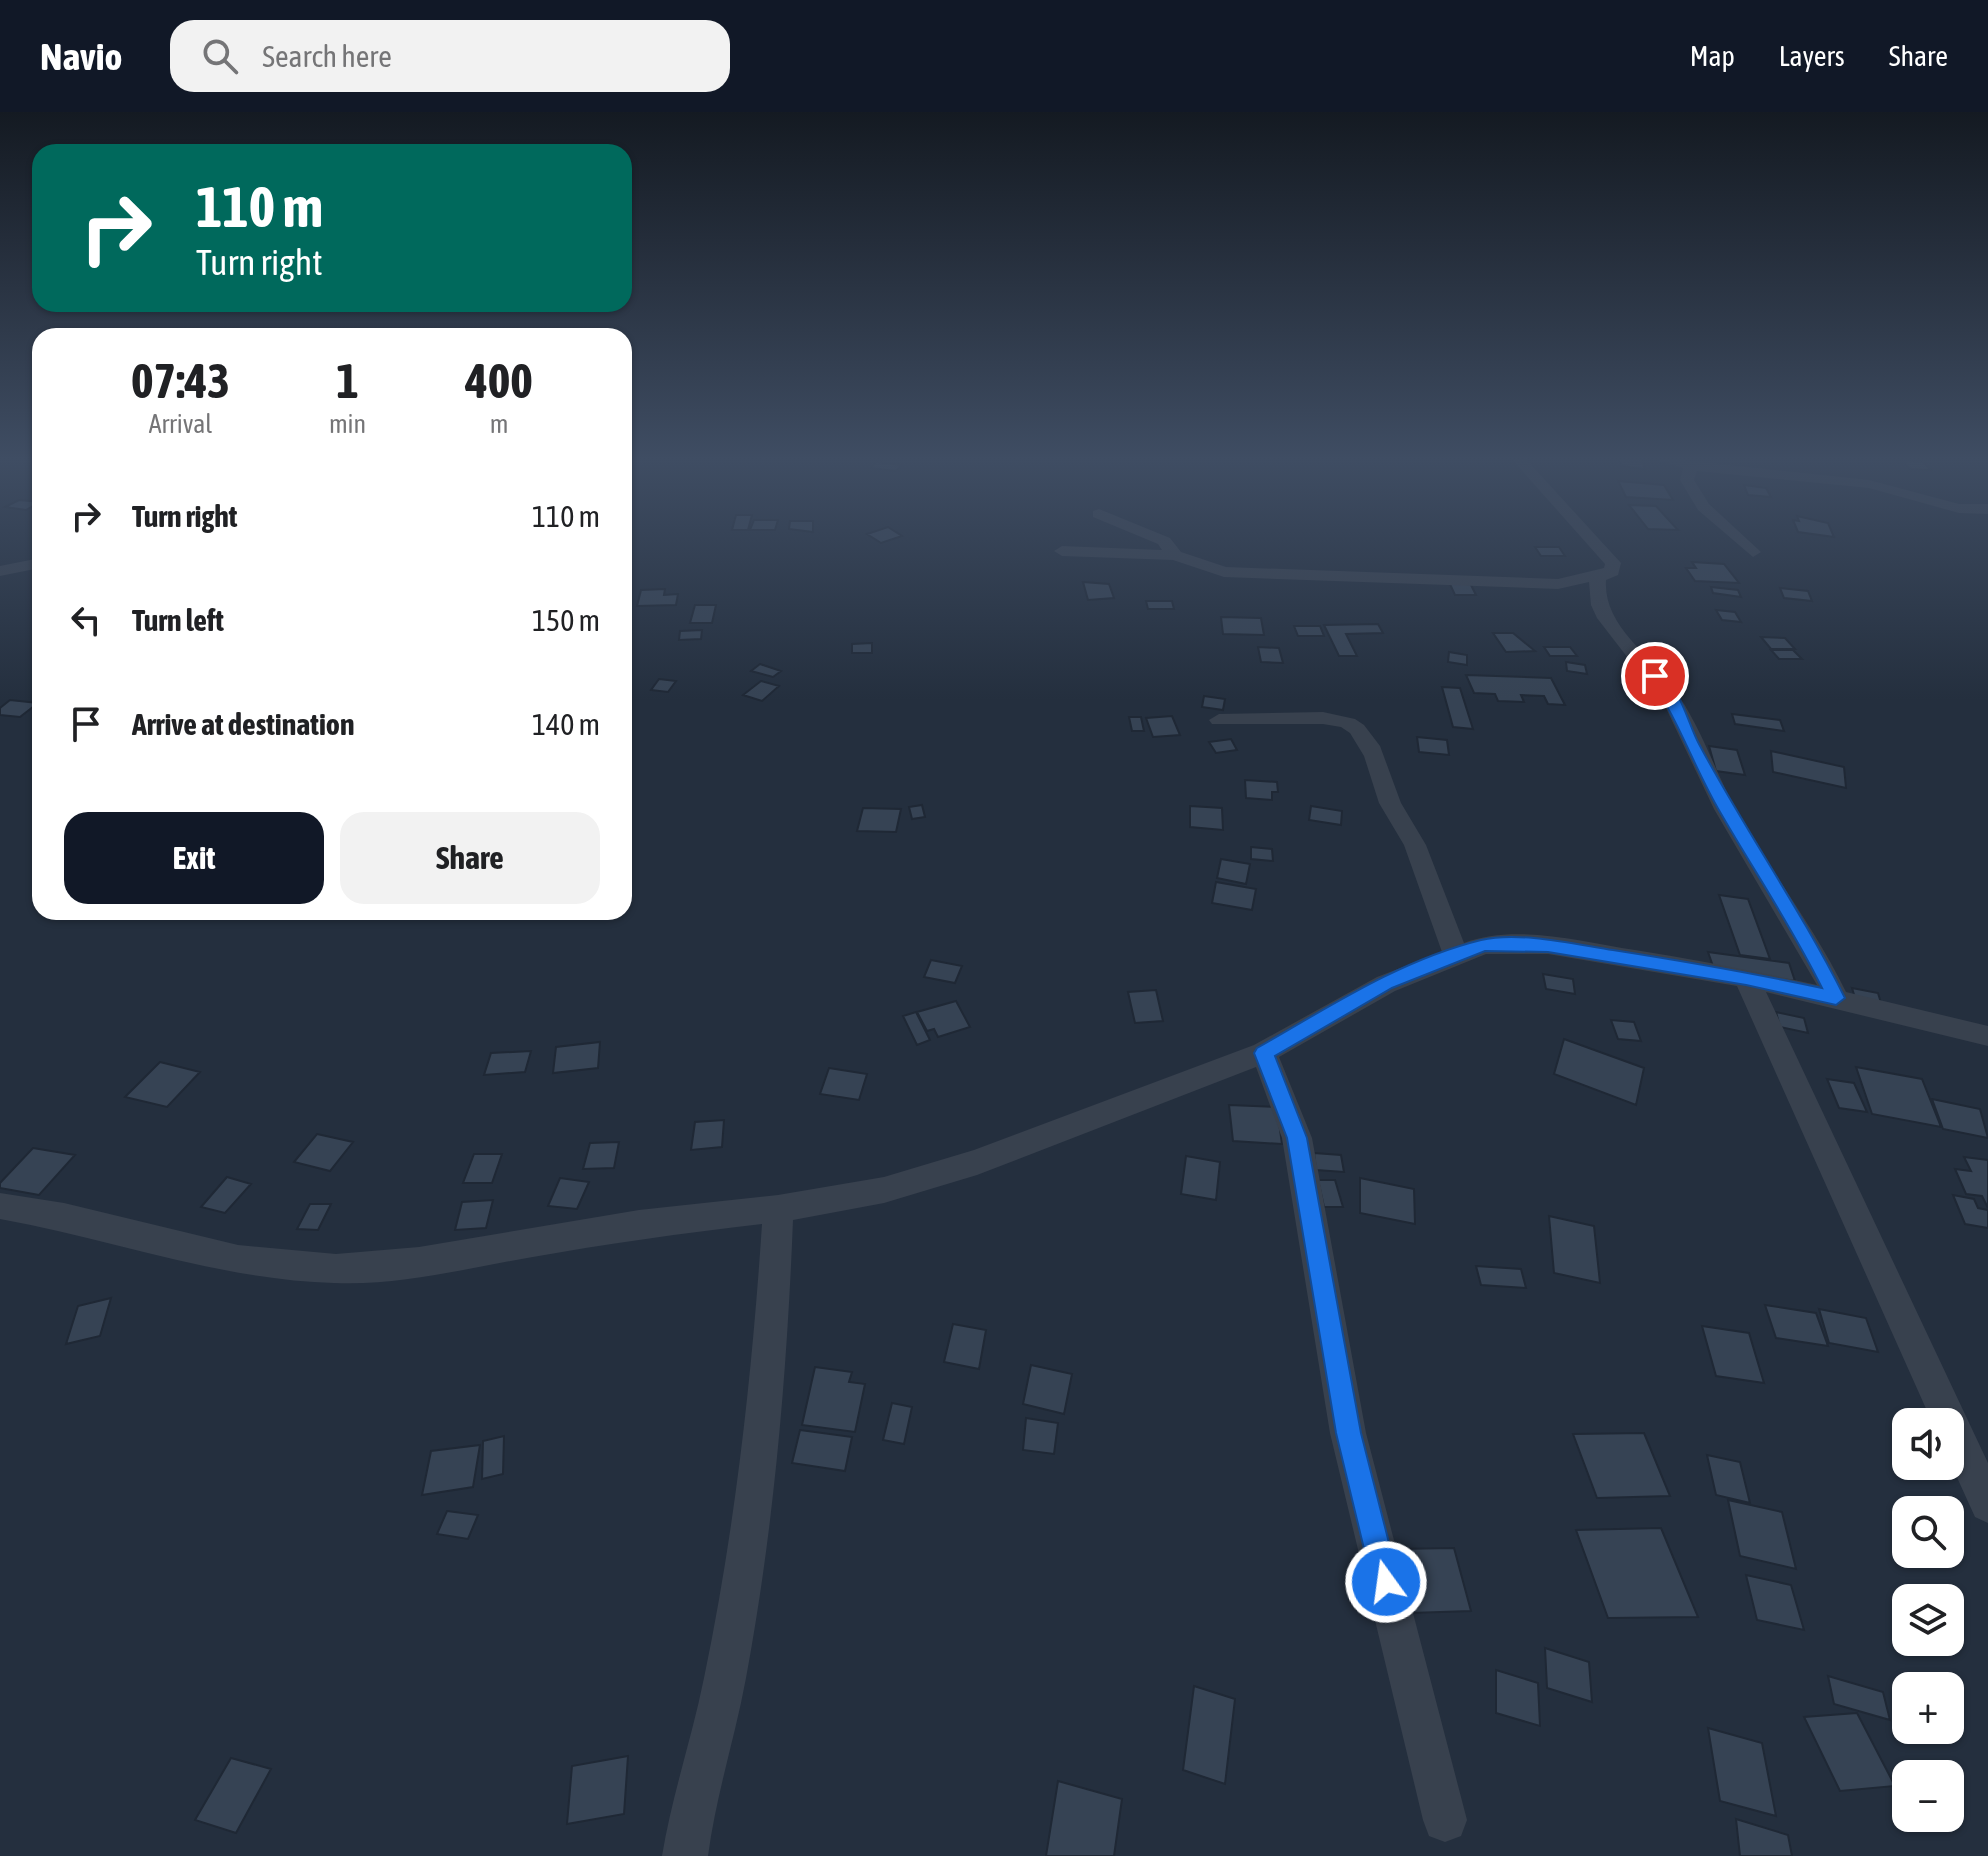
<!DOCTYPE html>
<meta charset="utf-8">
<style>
body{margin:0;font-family:"Asap Condensed",sans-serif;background:#f2f2f2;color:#202124;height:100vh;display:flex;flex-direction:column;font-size:30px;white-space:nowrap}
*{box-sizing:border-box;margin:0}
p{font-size:26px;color:#757577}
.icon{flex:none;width:44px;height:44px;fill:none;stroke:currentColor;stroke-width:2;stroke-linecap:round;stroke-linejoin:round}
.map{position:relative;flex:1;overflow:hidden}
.sheet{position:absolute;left:32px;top:216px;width:600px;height:592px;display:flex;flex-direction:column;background:#fff;border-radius:24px;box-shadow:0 2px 6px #0004}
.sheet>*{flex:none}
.hud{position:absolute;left:32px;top:32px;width:600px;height:168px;border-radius:24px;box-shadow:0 2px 6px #0004;background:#00695c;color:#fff;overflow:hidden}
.fabs{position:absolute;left:1892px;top:1296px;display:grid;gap:16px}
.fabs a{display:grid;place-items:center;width:72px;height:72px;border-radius:16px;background:#fff;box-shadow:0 2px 6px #0004;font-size:40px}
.pin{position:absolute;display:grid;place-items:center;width:68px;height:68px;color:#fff;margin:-34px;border:4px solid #fff;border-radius:50%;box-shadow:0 2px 8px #0007}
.me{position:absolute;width:88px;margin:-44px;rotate:346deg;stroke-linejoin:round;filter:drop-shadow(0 0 6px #0008)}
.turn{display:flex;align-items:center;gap:28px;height:168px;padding:0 32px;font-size:36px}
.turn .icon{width:104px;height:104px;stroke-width:2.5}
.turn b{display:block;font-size:56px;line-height:68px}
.eta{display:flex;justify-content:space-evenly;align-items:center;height:136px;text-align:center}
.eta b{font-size:48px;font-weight:700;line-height:56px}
.primary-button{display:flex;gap:16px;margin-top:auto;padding:16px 32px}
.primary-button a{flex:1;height:92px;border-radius:24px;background:#111827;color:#fff;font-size:32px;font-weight:700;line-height:92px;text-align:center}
.primary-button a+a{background:#f2f2f2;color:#202124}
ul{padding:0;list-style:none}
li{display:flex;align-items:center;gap:24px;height:104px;padding:0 32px}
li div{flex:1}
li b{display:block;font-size:30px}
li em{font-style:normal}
header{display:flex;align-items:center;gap:48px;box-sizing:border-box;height:112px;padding:0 40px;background:#111827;color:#fff}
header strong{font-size:38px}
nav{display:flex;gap:44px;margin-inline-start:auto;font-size:28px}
.search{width:560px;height:72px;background:#f2f2f2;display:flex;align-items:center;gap:20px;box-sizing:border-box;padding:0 28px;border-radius:24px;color:#757577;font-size:30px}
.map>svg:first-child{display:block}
</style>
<header>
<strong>Navio</strong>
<div class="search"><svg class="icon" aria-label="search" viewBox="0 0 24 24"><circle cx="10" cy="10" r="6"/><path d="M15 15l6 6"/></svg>Search here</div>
<nav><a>Map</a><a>Layers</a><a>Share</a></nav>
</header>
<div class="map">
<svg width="1988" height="1744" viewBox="0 0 1988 1744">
<rect width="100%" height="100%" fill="#242f3e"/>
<path fill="#364354" stroke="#1f2835" stroke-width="2" d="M1618,345L1641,347L1645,357L1621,354Z
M1902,348L1923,350L1931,358L1910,357Z
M876,350L902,353L896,359L871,356Z
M1618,369L1664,373L1673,388L1626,385Z
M1744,373L1766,376L1771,385L1748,383Z
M19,388L40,390L26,398L5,395Z
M1629,393L1656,394L1678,418L1648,417Z
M736,403H752L748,418H732Z
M1797,404L1828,411L1834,425L1798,420L1793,408L1799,409Z
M754,408H778L775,418H750Z
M790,409H813V420L789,417Z
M888,415L902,424L881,431L867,422Z
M1535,435H1559L1565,444H1541Z
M1692,450L1724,452L1739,471L1695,469L1686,456H1696Z
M1083,470L1109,472L1114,486L1088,488Z
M1449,470L1470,471L1476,483H1455Z
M1711,475L1738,478L1741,485L1713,481Z
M1780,476L1808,479L1812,489L1784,486Z
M665,477L664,483L678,482L676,493L637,494L641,478Z
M1146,489H1172L1174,497H1148Z
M695,493H716L712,511H690Z
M1716,498L1735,500L1741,510L1722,508Z
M1221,505L1261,506L1264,523L1223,522Z
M1378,512L1383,521L1346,522L1357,544H1339L1324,513Z
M1294,514H1320L1324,524H1298Z
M702,518L701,527L679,528L680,519Z
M1493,521H1513L1535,539L1506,540Z
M1761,525L1785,526L1795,537H1771Z
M872,531V541H852V532Z
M1258,535L1279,536L1283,551L1261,550Z
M1544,535H1570L1577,544H1550Z
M1771,538H1793L1802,547H1779Z
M1449,540L1467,543V553L1448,550Z
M1566,550L1585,553L1587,562L1567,559Z
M760,552L781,559L773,565L751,559Z
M1466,563L1551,566L1565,593L1548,592L1544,584L1521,583L1524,590L1498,589L1495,582L1474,581Z
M659,567L676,569L668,580L651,578Z
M761,569L779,574L762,589L743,583Z
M1442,575L1460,576L1473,617L1453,615Z
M1204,584L1225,587L1223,598L1202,595Z
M10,588L38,591L20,605L0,603V596Z
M1732,602L1780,608L1784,619L1735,612Z
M1172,604L1180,623L1153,625L1146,606Z
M1129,605H1141L1144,619H1132Z
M1417,625L1447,628L1449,643L1419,640Z
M1231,627L1237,638L1216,641L1209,630Z
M1709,634L1737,638L1745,663L1716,659Z
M1771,639L1844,655L1846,676L1773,660Z
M1245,668L1277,670L1278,680H1272V688L1246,686Z
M922,693L925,705L912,707L909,695Z
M1190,694L1222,696L1223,718L1190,715Z
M1311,694L1342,699L1341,713L1309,708Z
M863,696L901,697L896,720L857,719Z
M1251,735L1272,737L1273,749L1251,747Z
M1221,747L1250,752L1246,772L1217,766Z
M1216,770L1256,777L1252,798L1212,791Z
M1719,783L1748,787L1770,847L1740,843Z
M1708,840L1789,851L1795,869L1714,857Z
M931,848L962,854L955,871L924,865Z
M1543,862L1573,867L1575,882L1546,877Z
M1852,876L1878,881L1881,891L1855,886Z
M1156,878L1163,909L1135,911L1128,880Z
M956,889L970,915L938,925L934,917L927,919L917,900Z
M916,900L930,928L917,933L903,904Z
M1776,900L1804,906L1808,921L1780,915Z
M1611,908L1634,910L1641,929L1618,927Z
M1564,927L1644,956L1636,993L1554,962Z
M600,930L598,956L553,961L556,935Z
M531,939L525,960L484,963L491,941Z
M160,950L200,960L167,995L125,985Z
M1856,955L1922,967L1941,1015L1872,1002Z
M829,956L867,962L859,988L820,982Z
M1827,967L1854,971L1867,1000L1839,996Z
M1932,987L1980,997L1988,1026L1943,1017Z
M1229,993L1277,995L1282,1032L1233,1029Z
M724,1008L722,1035L691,1038L695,1010Z
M317,1022L353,1030L330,1059L294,1050Z
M619,1030L614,1056L583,1057L590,1031Z
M33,1036L75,1043L39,1083L0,1076V1071Z
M1314,1041L1341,1043L1344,1060L1316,1058Z
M474,1042H502L492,1071H463Z
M1186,1044L1220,1050L1216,1088L1181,1082Z
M1964,1045L1988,1048V1096L1982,1084L1966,1082L1955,1057L1971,1059Z
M227,1065L251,1072L225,1101L201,1095Z
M560,1066L589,1070L577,1097L548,1094Z
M1360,1066L1414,1077L1415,1112L1360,1101Z
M1318,1068H1335L1343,1095H1324Z
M1953,1083L1974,1087L1978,1096L1988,1098V1116L1965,1112Z
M493,1088L486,1116L455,1118L462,1090Z
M310,1092H331L318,1118L297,1117Z
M1549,1104L1594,1114L1600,1171L1554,1161Z
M1476,1154L1521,1157L1526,1176L1481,1173Z
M111,1186L100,1224L66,1232L78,1194Z
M1765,1193L1816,1201L1828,1234L1776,1226Z
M1819,1197L1866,1206L1878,1240L1829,1231Z
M953,1212L986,1218L979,1257L944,1250Z
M1702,1214L1749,1221L1764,1271L1716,1264Z
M1031,1253L1072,1262L1064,1302L1023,1292Z
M815,1255L852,1260L849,1270L865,1272L855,1320L802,1313Z
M892,1291L912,1295L904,1332L883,1328Z
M1026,1306L1058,1311L1054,1342L1023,1338Z
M800,1318L852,1325L845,1359L792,1351Z
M1644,1321L1670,1384L1597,1386L1573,1322Z
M504,1324L503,1362L482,1367L483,1329Z
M480,1333L473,1375L422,1383L431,1339Z
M1707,1343L1740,1350L1750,1391L1716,1383Z
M1728,1388L1782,1400L1796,1457L1740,1444Z
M447,1399L478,1403L468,1427L437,1422Z
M1661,1416L1698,1505L1608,1506L1576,1418Z
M1454,1436L1471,1499L1410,1501L1394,1437Z
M1746,1463L1791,1473L1804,1518L1757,1508Z
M1545,1536L1589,1550L1592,1590L1547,1576Z
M1496,1558L1538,1571L1540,1614L1496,1601Z
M1828,1564L1883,1580L1890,1608L1834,1592Z
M1194,1574L1235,1587L1225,1672L1183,1658Z
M1857,1601L1895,1674L1840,1679L1804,1605Z
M1708,1616L1762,1631L1776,1704L1720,1689Z
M628,1644L624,1702L567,1712L572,1654Z
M231,1646L271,1657L236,1721L195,1708Z
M1058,1669L1122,1687L1114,1744H1046Z
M1736,1707L1788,1723L1792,1744H1740Z"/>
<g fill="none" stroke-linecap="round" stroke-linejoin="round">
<path fill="#38414e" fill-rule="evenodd" d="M1509,344H1523L1621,451L1618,463L1606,468C1603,513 1648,541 1672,574C1700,612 1714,657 1736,698C1771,760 1815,816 1846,880L1988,914V934L1766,880L1988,1351V1411L1975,1405L1950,1350V1310H1932L1737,874L1548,842H1486L1395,879L1279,945L1312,1026L1366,1321L1467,1708L1461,1724L1445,1730L1429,1724L1423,1708L1330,1321L1282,1026L1256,955L977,1063L884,1091L793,1108C787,1261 774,1415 746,1566C735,1626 716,1683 708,1744H662C672,1683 692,1626 704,1566C735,1417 752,1264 762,1112C683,1121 605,1132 527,1146C464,1157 398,1174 334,1171C220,1168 112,1127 0,1107V1081L64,1091L238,1133L336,1142L419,1135L639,1098L778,1083L884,1065L974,1038L1254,933L1377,865L1442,840L1404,733L1379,691L1364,644L1350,621L1341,615L1323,612H1212L1209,608L1219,602L1323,600L1355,607L1364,613L1380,634L1401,691L1426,733L1464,831C1516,811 1581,830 1635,838C1696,848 1756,859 1817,873L1714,697L1665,594L1597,506L1591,493L1589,470L1558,477L1224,465L1173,448L1062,444L1054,439L1062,434L1162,438L1158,432L1093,405V399L1099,397L1170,426L1181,440L1226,455L1558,467L1604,456L1605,452Z
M1645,344L1869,368L1959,392H1988V402L1959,401L1869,376L1697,359L1694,368L1709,392L1761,440L1753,445L1698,398L1680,368L1683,356Z
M40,446V456L0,464V454Z"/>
</g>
<linearGradient id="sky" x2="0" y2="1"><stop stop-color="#141a22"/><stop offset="0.59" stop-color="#3f4d63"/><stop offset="1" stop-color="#3f4d63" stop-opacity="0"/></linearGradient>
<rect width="1988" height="588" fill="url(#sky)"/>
<path fill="#1a73e8" stroke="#114b97" stroke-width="2" d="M1655,560C1680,570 1687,610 1699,632C1745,718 1801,798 1845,886L1836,893L1746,873L1548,840L1485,839L1392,876L1275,944L1307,1026L1361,1321L1399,1470L1395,1479L1386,1483L1376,1479L1372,1470L1336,1321L1287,1026L1254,941L1257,936C1329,895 1400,848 1481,828C1519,819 1574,832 1613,838C1683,849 1753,861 1822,876C1792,815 1754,759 1720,700C1694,656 1678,606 1648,564Z"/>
</svg>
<div class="fabs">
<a><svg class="icon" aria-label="sound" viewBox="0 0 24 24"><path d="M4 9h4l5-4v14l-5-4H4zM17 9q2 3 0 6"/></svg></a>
<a><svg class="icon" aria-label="search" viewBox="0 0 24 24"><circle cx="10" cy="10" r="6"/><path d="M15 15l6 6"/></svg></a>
<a><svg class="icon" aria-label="layers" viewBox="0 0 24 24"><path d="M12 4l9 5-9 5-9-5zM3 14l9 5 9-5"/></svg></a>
<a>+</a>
<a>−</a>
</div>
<div class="pin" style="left:1655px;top:564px;background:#d93025"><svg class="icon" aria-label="arrive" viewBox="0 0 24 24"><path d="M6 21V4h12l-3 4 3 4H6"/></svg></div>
<svg class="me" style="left:1386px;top:1470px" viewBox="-20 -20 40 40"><circle r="17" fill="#1a73e8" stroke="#fff" stroke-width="3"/><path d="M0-11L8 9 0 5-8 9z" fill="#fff"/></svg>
<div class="hud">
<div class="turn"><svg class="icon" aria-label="right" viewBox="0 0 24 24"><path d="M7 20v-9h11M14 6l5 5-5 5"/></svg><div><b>110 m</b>Turn right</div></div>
</div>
<section class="sheet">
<div class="eta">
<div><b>07:43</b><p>Arrival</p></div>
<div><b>1</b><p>min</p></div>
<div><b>400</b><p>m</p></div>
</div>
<ul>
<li><svg class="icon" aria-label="right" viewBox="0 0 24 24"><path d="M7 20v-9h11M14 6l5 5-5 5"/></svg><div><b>Turn right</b></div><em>110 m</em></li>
<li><svg class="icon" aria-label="left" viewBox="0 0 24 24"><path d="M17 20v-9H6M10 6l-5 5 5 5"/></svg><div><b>Turn left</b></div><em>150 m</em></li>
<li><svg class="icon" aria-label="arrive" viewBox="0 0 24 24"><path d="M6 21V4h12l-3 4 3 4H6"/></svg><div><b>Arrive at destination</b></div><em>140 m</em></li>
</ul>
<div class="primary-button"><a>Exit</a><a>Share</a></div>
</section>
</div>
